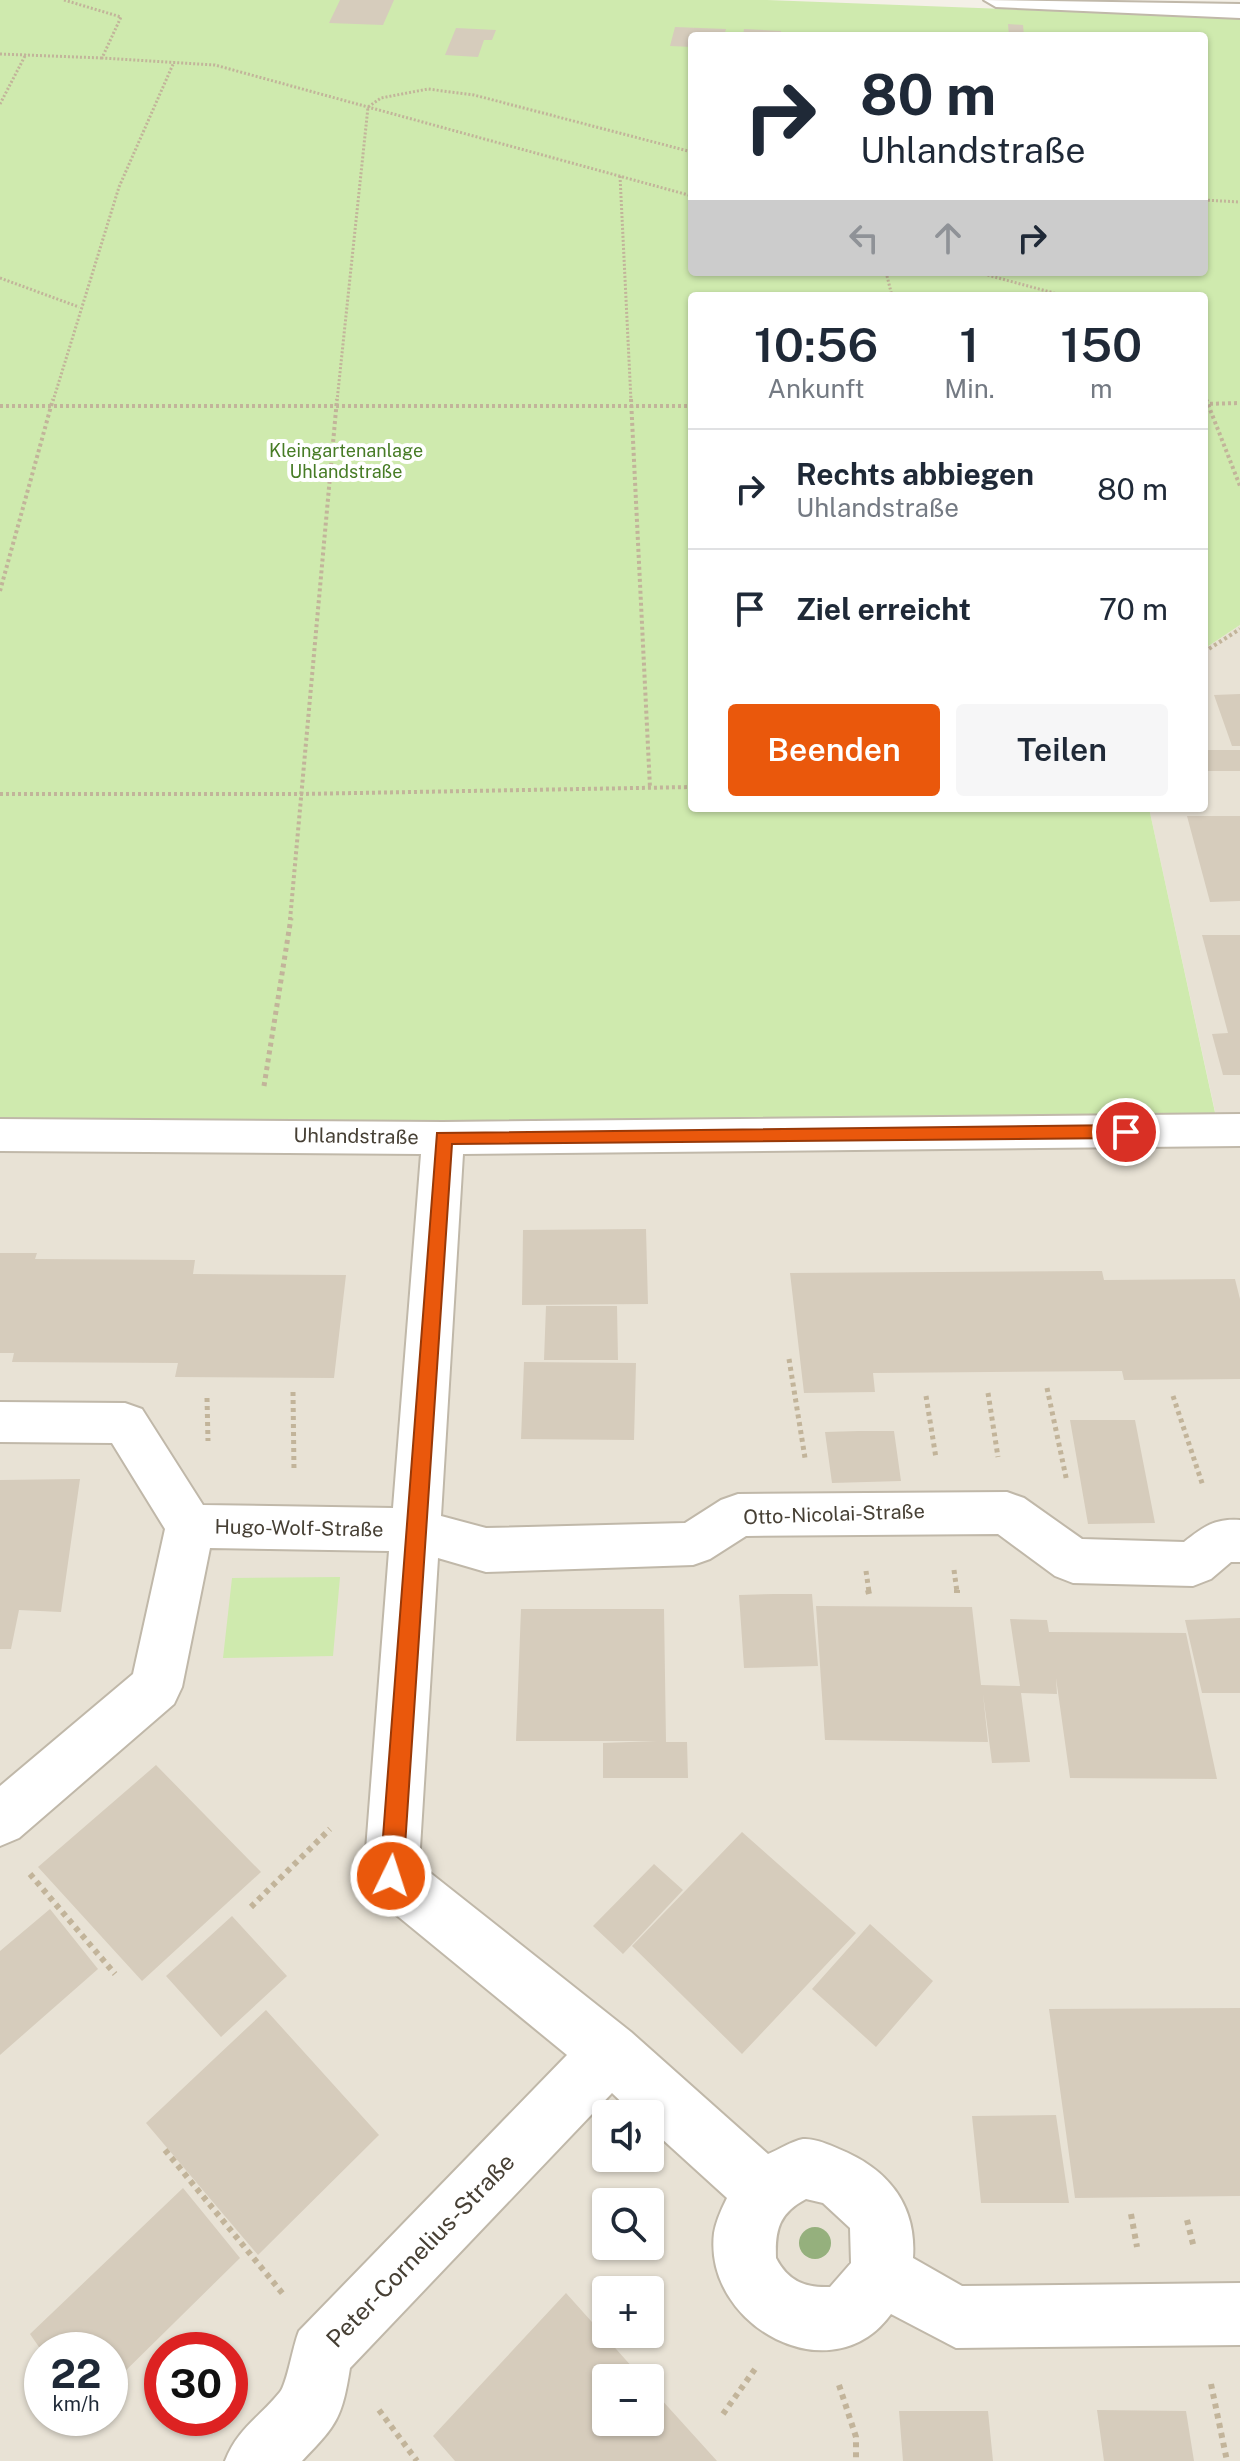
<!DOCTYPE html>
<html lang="de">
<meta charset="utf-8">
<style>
body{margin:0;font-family:"Public Sans",sans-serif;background:#f6f6f7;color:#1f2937;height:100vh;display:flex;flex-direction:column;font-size:30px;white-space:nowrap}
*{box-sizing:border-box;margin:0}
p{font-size:26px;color:#747a83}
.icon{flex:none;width:44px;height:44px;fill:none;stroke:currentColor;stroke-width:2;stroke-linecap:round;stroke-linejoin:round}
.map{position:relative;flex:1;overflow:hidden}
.sheet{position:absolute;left:688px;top:292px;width:520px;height:520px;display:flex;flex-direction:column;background:#fff;border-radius:8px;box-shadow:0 2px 6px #0004}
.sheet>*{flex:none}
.guide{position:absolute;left:688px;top:32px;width:520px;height:244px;border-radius:8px;box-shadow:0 2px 6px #0004;background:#fff;color:#1f2937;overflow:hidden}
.buttons{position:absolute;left:592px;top:2100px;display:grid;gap:16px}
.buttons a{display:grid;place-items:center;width:72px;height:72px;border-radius:8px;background:#fff;box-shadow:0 2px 6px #0004;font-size:40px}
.speed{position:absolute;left:24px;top:2332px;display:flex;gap:16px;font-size:40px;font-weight:700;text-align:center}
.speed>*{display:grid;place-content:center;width:104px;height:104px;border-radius:50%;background:#fff;box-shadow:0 2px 6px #0004;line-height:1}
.speed small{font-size:20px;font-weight:400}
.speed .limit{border:12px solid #d22;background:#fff;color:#111}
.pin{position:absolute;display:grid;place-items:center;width:68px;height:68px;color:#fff;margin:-34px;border:4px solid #fff;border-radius:50%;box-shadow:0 2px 8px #0007}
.me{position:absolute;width:88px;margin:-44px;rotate:4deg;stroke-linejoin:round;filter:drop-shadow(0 0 6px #0008)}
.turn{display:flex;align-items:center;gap:28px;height:168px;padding:0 40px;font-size:36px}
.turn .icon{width:104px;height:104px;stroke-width:2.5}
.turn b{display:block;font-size:56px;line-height:68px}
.lanes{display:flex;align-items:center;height:76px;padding:0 40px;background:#0003;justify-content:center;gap:40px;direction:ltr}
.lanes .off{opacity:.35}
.eta{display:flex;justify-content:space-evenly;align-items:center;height:136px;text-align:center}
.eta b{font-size:48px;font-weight:600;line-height:56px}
.button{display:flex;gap:16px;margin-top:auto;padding:16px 40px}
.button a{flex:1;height:92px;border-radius:8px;background:#ea580c;color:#fff;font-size:32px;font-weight:600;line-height:92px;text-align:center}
.button a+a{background:#f6f6f7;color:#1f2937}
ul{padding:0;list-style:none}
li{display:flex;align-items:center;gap:24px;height:120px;padding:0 40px;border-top:2px solid #e0e1e3}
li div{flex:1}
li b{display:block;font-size:30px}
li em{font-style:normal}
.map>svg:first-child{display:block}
</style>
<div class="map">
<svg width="1240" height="2461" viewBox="0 0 1240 2461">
<rect width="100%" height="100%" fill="#f4f0e7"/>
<path fill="#e8e2d5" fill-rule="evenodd" d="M1240,625V2461H0V1135L1219,1130L1149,808H1204V649ZM606,2114H650V2158H606ZM606,2202H650V2246H606ZM606,2290H650V2334H606ZM42,2350H110V2418H42ZM162,2350H230V2418H162ZM606,2378H650V2422H606Z"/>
<path fill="#cfeaae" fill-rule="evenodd" d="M0,0H767L1240,18V625L1204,649V296H692V808H1149L1219,1131L0,1135ZM692,36H1204V272H692Z
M340,1577L333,1656L223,1658L232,1578Z"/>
<path fill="#d6ccbc" d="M340,0H394L383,25L329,23Z
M1008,24L1023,25L1024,36H1009Z
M675,27L726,29L724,36H692V47L670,46Z
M456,28L496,30L492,40H484L478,57L445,55Z
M744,29L781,31L780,36H743Z
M1240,694V746H1232L1214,695Z
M1204,750H1240V771H1204Z
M1187,816H1240V901L1210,902Z
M1202,935H1240V1075H1223L1212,1034L1228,1033Z
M646,1229L648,1304L522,1305L523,1230Z
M0,1253H37L35,1259L195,1260L193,1274L346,1275L334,1378L175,1377L178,1363L12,1362L14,1353H0Z
M1102,1271L1104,1280L1235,1279L1240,1299V1379L1124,1380L1122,1371L873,1373L875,1392L804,1393L790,1273Z
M546,1306H617L618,1360H544Z
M524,1362L636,1363L634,1440L521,1439Z
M1070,1420H1135L1155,1523L1088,1524Z
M859,1431H894L901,1481L832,1483L825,1432Z
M80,1479L61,1612L19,1610L11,1649H0V1480Z
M775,1594H812L818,1666L744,1668L739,1595Z
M816,1606L972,1607L981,1685L1020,1686L1010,1619L1047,1620L1049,1632L1186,1633L1217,1779L1070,1778L1056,1678L1057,1694L1021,1693L1030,1762L992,1763L983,1694L988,1742L825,1740Z
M521,1609H664L666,1742H687L688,1778H603V1743L657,1741H516Z
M1240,1618V1693H1202L1185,1620Z
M156,1765L261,1872L142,1981L38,1867Z
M742,1832L856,1933L742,2054L632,1946Z
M654,1864L683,1890L623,1954L593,1926Z
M50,1909L98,1969L0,2055V1951Z
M232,1916L287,1976L221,2037L166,1976Z
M870,1924L933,1981L876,2047L812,1989Z
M1240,2008V2196L1075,2198L1049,2009Z
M266,2010L379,2135L258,2255L146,2123Z
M1056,2115L1069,2203H981L972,2116Z
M183,2188L240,2258L110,2386V2350H41L30,2334Z
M566,2293L642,2378H606V2422H650V2387L717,2461H455L433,2436Z
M1097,2410L1186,2411L1194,2461H1104Z
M899,2411H988L993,2461H903Z"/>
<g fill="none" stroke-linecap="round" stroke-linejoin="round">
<g stroke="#c0b8a9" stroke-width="4">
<path id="minor" d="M984,0L1240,4V18L996,7Z
M1240,1114V1146L463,1154L441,1516L486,1528L685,1523L721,1500L738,1494L1007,1492L1024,1498L1082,1539L1184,1542C1203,1527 1215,1518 1240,1520V1562H1231L1211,1579L1193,1586L1073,1583L1055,1576L998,1534L746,1536L710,1559L693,1565L486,1572L438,1558L419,1864L631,2032L768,2154C778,2150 792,2141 803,2139C814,2138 828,2144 839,2149C886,2168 917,2203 913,2258L962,2286L1240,2283V2345L956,2348L891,2314C832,2396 703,2326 714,2233C716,2221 722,2208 727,2198L650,2128V2114H634L612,2093L350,2368C342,2418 337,2425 302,2461H225C238,2428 259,2418 280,2392C287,2384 293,2345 299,2331L567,2055L372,1895L364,1876L389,1551L210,1548L182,1687L174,1704L19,1838L0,1846V1786L133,1674L165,1529L112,1443L0,1442V1402L125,1403L142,1409L203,1505L393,1508L421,1154L0,1151V1119L443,1122ZM806,2199L823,2203L850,2228L851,2263L830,2287C805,2288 788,2281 776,2258C775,2230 779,2213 806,2199Z"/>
</g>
<path stroke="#c2b49a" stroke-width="3" stroke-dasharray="2 2" stroke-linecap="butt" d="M64,0L121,17L102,58L215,65L692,196
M0,54L102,58
M0,104L26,54
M620,176L631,401
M1204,200L1240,202
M886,272L892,296
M976,272L1065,296
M0,278L79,307
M1204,393L1207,401
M53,401L119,187L174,62
M337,401L368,107L381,98L428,89L474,95L692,152"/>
<path stroke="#c2b49a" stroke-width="4" stroke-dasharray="3 3" stroke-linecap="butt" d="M631,399L650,788
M1206,399L1240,486
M1204,404L1240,403
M0,406H692
M0,591L53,399
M1204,652L1240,629
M0,794H301L692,787
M290,920L337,399"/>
<path stroke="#c2b49a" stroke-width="5" stroke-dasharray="4 4" stroke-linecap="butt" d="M264,1086L291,918
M789,1359L805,1458
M1047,1388L1067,1482
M293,1392L294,1471
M988,1393L998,1457
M926,1396L936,1458
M1173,1396L1203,1486
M207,1398L208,1441
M954,1570L957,1592
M866,1571L869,1592"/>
<path stroke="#c2b49a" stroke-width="6" stroke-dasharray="5 5" stroke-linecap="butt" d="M868,1590L869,1594
M957,1590V1593
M30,1874L115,1974
M251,1907L330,1829
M165,2150L283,2294
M1131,2214L1137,2247
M1187,2220L1194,2248
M1211,2384L1227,2461
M839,2385L856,2437V2461
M379,2410L417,2461
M723,2414L755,2369"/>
<use href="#minor" fill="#fff" fill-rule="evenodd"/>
</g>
<circle fill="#95b07d" cx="815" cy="2243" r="16"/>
<path fill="#ea580c" stroke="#983908" stroke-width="2" d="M1126,1125L1135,1132L1126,1138L452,1144L403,1876L399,1883L391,1887L383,1883L380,1876L437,1133Z"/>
<g text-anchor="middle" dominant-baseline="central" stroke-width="8" stroke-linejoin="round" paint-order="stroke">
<g font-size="18" fill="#477c26" stroke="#fff">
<text x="346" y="450">Kleingartenanlage<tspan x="346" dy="21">Uhlandstraße</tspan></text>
</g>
<g font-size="20" fill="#474035" stroke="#fff">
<text transform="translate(356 1136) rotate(1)">Uhlandstraße</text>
<text transform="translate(834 1514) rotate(-2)">Otto-Nicolai-Straße</text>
<text transform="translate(299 1528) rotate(1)">Hugo-Wolf-Straße</text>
</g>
<g font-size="24" fill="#474035" stroke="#fff">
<text transform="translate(420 2250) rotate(-46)">Peter-Cornelius-Straße</text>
</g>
</g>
</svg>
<div class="buttons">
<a><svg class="icon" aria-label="sound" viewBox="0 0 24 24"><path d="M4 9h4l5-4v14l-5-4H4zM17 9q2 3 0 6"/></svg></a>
<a><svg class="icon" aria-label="search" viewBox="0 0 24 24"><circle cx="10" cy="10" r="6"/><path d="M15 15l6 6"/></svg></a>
<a>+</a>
<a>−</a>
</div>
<div class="speed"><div>22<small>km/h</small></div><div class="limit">30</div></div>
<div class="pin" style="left:1126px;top:1132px;background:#d93025"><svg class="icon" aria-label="arrive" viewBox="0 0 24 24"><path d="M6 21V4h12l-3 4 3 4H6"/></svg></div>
<svg class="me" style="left:391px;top:1876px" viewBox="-20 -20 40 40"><circle r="17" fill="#ea580c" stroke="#fff" stroke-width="3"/><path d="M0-11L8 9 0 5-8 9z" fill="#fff"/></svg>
<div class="guide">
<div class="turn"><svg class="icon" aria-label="right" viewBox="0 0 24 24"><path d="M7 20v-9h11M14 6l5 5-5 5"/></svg><div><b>80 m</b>Uhlandstraße</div></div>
<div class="lanes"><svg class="icon off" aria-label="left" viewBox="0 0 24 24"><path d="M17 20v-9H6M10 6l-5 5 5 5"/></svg><svg class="icon off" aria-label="ahead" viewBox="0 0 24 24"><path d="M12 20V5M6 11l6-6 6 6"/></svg><svg class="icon" aria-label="right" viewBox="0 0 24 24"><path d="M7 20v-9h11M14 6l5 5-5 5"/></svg></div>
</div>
<section class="sheet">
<div class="eta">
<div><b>10:56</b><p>Ankunft</p></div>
<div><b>1</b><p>Min.</p></div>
<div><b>150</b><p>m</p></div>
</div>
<ul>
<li><svg class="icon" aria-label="right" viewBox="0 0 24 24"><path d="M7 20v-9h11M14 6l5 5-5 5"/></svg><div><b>Rechts abbiegen</b><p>Uhlandstraße</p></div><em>80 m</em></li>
<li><svg class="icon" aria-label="arrive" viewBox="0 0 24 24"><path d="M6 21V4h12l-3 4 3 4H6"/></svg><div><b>Ziel erreicht</b></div><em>70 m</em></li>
</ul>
<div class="button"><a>Beenden</a><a>Teilen</a></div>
</section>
</div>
